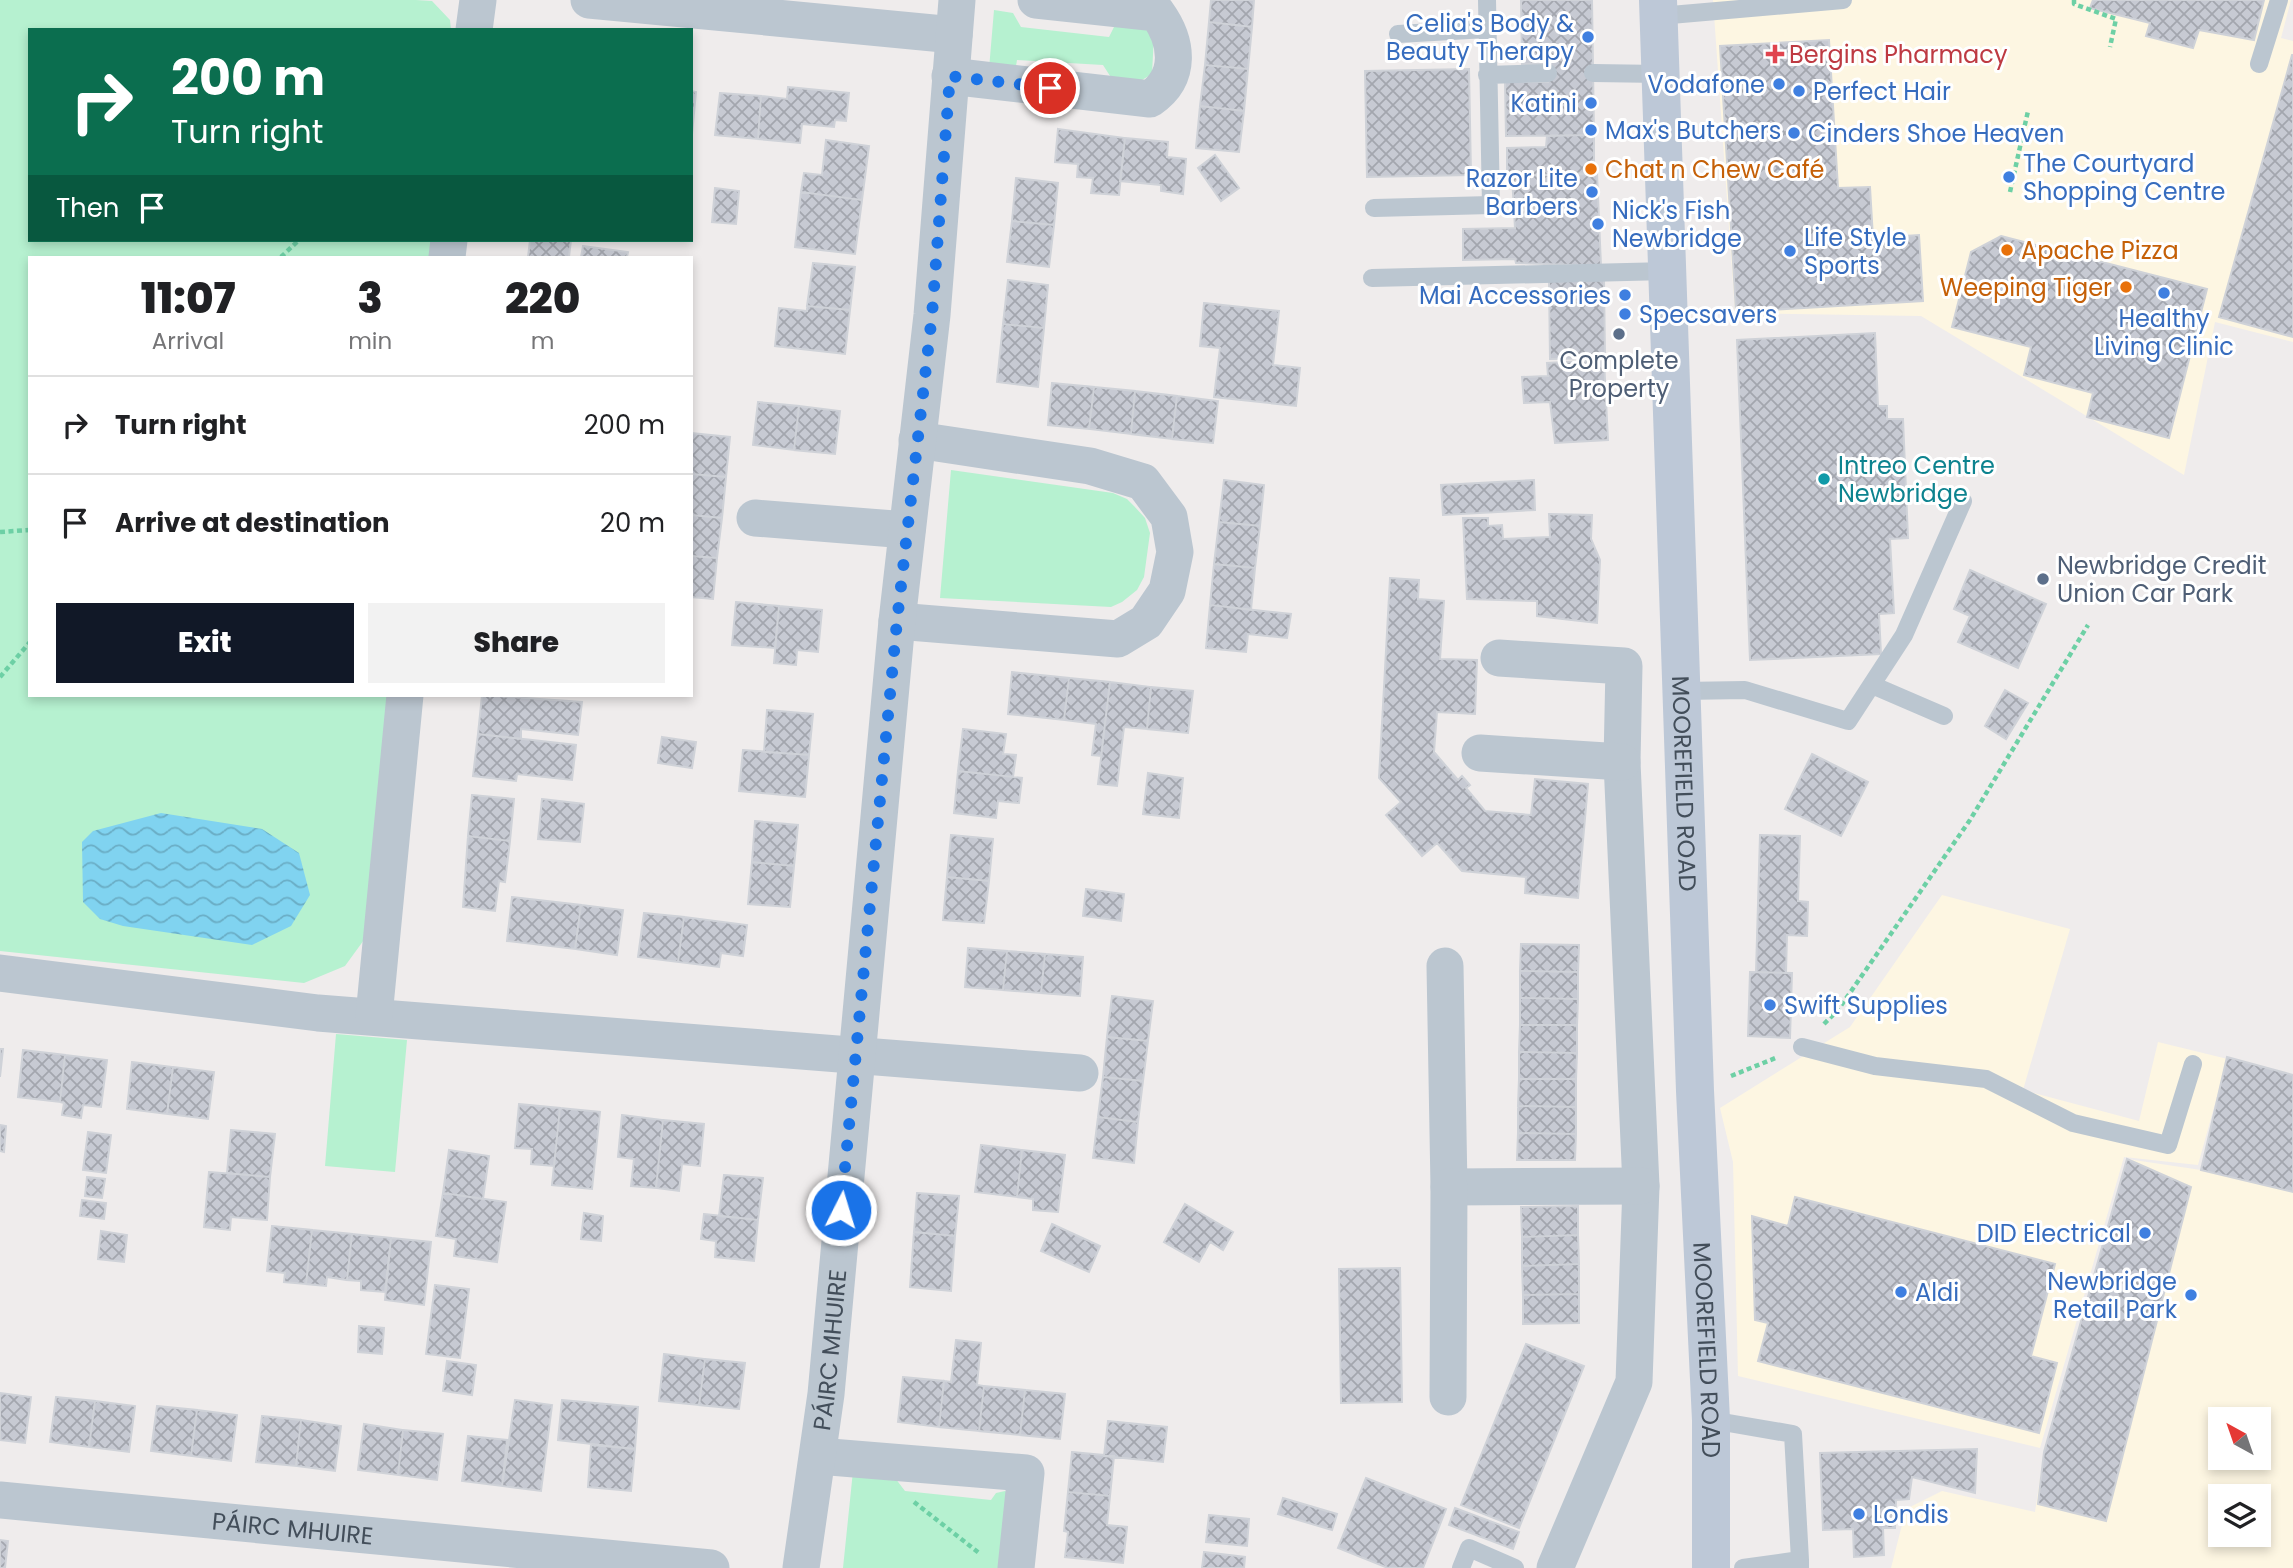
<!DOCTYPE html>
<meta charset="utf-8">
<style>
body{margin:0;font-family:Poppins,sans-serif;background:#f2f2f2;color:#202124;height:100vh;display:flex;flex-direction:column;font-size:26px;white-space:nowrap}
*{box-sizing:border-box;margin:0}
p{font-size:23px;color:#757577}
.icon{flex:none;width:38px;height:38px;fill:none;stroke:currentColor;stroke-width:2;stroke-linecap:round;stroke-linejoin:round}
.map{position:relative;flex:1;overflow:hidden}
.drawer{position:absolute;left:28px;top:256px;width:665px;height:441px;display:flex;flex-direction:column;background:#fff;border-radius:0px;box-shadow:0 4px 10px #0003}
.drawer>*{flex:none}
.hud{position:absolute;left:28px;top:28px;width:665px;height:214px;border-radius:0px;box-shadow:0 4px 10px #0003;background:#0b6e4f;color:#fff;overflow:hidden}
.needle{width:46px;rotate:320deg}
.buttons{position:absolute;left:2208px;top:1407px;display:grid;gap:14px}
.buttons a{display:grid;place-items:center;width:63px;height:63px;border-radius:0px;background:#fff;box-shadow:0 4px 10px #0003;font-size:35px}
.pin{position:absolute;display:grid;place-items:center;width:60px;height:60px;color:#fff;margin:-30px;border:4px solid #fff;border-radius:50%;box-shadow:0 2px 7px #0007}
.me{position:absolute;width:77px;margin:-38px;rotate:5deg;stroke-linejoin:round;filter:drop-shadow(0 0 5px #0008)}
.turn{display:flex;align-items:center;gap:24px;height:147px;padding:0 28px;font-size:32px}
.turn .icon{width:91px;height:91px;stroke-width:2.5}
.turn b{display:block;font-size:49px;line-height:60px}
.then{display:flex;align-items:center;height:66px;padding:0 28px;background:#0003;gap:14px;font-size:26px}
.eta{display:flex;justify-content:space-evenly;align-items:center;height:119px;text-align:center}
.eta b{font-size:42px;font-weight:800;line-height:49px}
.primary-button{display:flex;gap:14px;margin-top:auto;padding:14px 28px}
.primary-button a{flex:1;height:80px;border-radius:0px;background:#111827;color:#fff;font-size:28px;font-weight:800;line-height:80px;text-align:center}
.primary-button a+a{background:#f2f2f2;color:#202124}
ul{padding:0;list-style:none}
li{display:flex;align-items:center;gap:21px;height:98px;padding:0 28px;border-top:2px solid #e0e0e0}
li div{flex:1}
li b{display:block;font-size:26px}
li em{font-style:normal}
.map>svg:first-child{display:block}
</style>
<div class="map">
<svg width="2293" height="1568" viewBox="0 0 2293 1568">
<defs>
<pattern id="water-waves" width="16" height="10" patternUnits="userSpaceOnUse" patternTransform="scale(1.75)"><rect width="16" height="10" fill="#80d3f0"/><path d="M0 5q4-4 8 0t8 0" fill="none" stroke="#6aadc5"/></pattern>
<pattern id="building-cross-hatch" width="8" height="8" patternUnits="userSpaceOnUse" patternTransform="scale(1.75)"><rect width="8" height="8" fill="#c7cad3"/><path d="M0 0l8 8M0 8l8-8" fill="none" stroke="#a3a6ae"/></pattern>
</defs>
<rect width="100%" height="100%" fill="#efecec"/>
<path fill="#fdf6e2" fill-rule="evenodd" d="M1713,0H2291L2281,38L2293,41V342L2215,322L2184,475L1921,316L1735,313Z
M1942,895L2070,929L2023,1090L2139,1121L2158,1042L2293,1075V1568H1891L1906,1509L1942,1491L2035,1512L2044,1452L2127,1159L2201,1170L2221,1082L2198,1165L2124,1157L2040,1448L1738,1376L1733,1162L1720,1108L1850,1027ZM2221,1419H2259V1458H2221ZM2221,1496H2259V1535H2221Z"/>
<path fill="#b6f1d0" d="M0,0H416L432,1L450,20L451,30H30V240H434L432,257H30V695H391L369,933L345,966L304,983L0,951Z
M994,10L1013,13L1021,27L1109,37L1116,23L1150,26L1154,35L1152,74L1142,80L1112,79L1103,65L1017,60L1015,72L989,69Z
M951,470L1113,493L1127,499L1134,506L1145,518L1150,533L1144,577L1137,590L1122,602L1111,607L940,598Z
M336,1034L407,1040L395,1172L325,1166Z
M853,1471L892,1474L905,1491L991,1500L996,1493L1005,1491L1010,1494L1003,1568H843Z"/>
<path fill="url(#water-waves)" d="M161,813L262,829L299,853L310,895L291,926L252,945L123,926L100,919L83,902L82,842L93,831Z"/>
<path fill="url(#building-cross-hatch)" stroke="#cfd2d8" stroke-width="2" d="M1211,0H1254L1252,27L1209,22Z
M1521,0H1592L1594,135L1506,136L1505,82H1548L1547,64H1522Z
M2093,0H2264L2254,40L2199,30L2193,48L2146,36L2150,23L2090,8Z
M1209,22L1252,27L1248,69L1205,65Z
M1829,40L1838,188L1870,187L1873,238L1919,235L1923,301L1736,312L1720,46Z
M2292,55H2293V337L2219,317Z
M1205,65L1248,69L1244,111L1200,106Z
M1469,69L1471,175L1367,177L1365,71Z
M788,87L849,93L846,121L835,120L834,127L802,124L800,143L758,139L761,96L787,99Z
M691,91L696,92L692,134H691Z
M720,93L761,96L758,139L715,135Z
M1200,106L1244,111L1239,152L1196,148Z
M1058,129L1125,138L1119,195L1091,193L1093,178L1077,177L1078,164L1055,162Z
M1594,135V174L1507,176V148L1546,147L1547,136Z
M1125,138L1168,142L1167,157L1186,159L1183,194L1161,191V185L1120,181Z
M826,140L869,146L862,200L801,192L804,173L822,175Z
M1215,155L1239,188L1221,201L1198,168Z
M1597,173L1601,266L1516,263L1515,259L1463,260V229L1515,228L1512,176Z
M1016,178L1058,183L1054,225L1012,221Z
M715,188L739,191L736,224L712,222Z
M801,192L862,200L855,254L795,247Z
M1012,221L1054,225L1049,267L1007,262Z
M2001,236L2207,289L2169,438L2087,417L2093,393L2024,375L2031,347L1952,327L1971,252Z
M530,240H571L569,257H528Z
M583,246L628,252L627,257H581Z
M813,263L855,267L850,310L807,306Z
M1008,280L1048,285L1044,328L1003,324Z
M1604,280L1605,358L1550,359L1549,281Z
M1204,303L1279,311L1273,365L1300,368L1296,406L1214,397L1220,348L1200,346Z
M807,306L850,310L845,354L775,346L779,308L807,311Z
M1003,324L1044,328L1038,387L997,382Z
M1875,333L1878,406H1887V419H1903L1908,538L1890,539L1894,613L1879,614L1881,654L1750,660L1737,340Z
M1604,360L1608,440L1555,443L1550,402L1524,403L1522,377L1548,376L1547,363Z
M1052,383L1094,387L1089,429L1048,425Z
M1094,387L1135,391L1131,434L1089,429Z
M1135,391L1177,396L1172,439L1131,434Z
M1177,396L1218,401L1213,443L1172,439Z
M758,402L799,406L794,450L753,445Z
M799,406L840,411L835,454L794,450Z
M691,433L730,437L726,477L691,474Z
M691,474L726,477L722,518L691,515Z
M1224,480L1264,485L1260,526L1219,522Z
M1534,480L1535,510L1443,515L1441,485Z
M1549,514L1592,515L1591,539L1600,560L1597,623L1537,616V601L1467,599L1463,518H1488V526L1502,525L1503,539L1550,537Z
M691,515L722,518L717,558L691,556Z
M1219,522L1260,526L1255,568L1214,564Z
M691,556L717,558L713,599L691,597Z
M1214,564L1255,568L1251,610L1210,605Z
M1970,570L2046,604L2018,668L1958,642L1970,616L1954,609Z
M1390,578L1419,580L1418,599L1444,601L1440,659L1477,660L1475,714L1437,712L1434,752L1458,780L1462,776L1470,785L1466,788L1485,811L1531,815L1535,779L1588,784L1578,898L1525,893L1526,877L1462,871L1437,843L1422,856L1386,815L1401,802L1379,778Z
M736,602L779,606L775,648L732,645Z
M1210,605L1291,614L1287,638L1248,634L1246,652L1206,648Z
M779,606L822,610L818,652L797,650L796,665L774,663Z
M1012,672L1069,678L1064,720L1008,714Z
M1069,678L1110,682L1101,756L1092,755L1096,724L1064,720Z
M1110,682L1151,687L1147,729L1124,727L1117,786L1098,784Z
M1151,687L1193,691L1188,733L1147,729Z
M2005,690L2028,703L2006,739L1985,726Z
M482,695L582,702L578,735L521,729V739L478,734Z
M767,710L813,714L809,755L764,752Z
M963,729L1006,734L1003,754L1016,755L1013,777L958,771Z
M478,734L576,745L572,780L517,774L516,781L473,776Z
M662,737L696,742L692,768L658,763Z
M743,750L809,755L805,797L739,791Z
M1812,754L1868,782L1841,836L1785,809Z
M958,771L1022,778L1019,803L998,801L996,818L954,813Z
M1148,773L1183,778L1179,818L1143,814Z
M472,795L514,799L510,841L468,836Z
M542,799L584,804L580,842L538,839Z
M755,821L798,825L794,866L752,862Z
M951,835L993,839L989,881L947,877Z
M1760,835L1800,836L1798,901L1808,902L1807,936L1787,935L1786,973L1756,972Z
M468,836L510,841L505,882L499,881L495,911L463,907Z
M752,862L794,866L790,907L748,904Z
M947,877L989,881L984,923L943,920Z
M1086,889L1124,894L1121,921L1083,916Z
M512,897L581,905L575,949L507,941Z
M581,905L623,910L617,955L575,949Z
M644,913L684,917L678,962L638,957Z
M684,917L747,925L743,956L721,953L719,967L678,962Z
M1521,944L1579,945L1578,972L1520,971Z
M968,948L1007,951L1003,990L965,987Z
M1007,951L1045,954L1041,993L1003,990Z
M1045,954L1083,957L1080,996L1041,993Z
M1520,971L1578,972V999L1520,998Z
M1750,972L1792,973L1790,1038L1748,1036Z
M1112,996L1153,1001L1148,1041L1107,1037Z
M1520,998L1578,999L1577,1025H1520Z
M1520,1025H1577V1053L1519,1052Z
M1107,1037L1148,1041L1143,1081L1103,1077Z
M0,1049H3L0,1077Z
M23,1050L65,1055L60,1102L18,1097Z
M1519,1052L1577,1053L1576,1079H1519Z
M65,1055L107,1060L101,1107L83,1105L81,1118L62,1115L64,1103L60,1102Z
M2227,1057L2293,1075V1192L2201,1170Z
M132,1062L173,1067L167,1114L127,1109Z
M173,1067L214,1072L208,1119L167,1114Z
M1103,1077L1143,1081L1138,1122L1098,1117Z
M1519,1079H1576V1107L1518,1106Z
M519,1104L560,1108L554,1166L531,1164L532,1149L515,1148Z
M1518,1106L1576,1107V1134L1518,1133Z
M560,1108L600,1112L592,1189L552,1185Z
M622,1115L663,1120L656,1188L631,1186L634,1159L618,1157Z
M1098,1117L1138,1122L1134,1163L1093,1158Z
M663,1120L704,1124L700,1166L682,1164L679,1191L656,1188Z
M0,1125L6,1126L4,1152L0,1151Z
M231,1130L275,1134L270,1177L227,1173Z
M88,1132L111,1135L106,1173L83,1170Z
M1518,1133L1576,1134L1575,1160H1517Z
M981,1145L1022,1150L1017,1197L975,1192Z
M449,1150L489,1156L483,1199L443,1193Z
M1022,1150L1065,1155L1058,1212L1033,1210V1199L1017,1197Z
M2127,1159L2191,1187L2106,1521L2038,1504L2044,1452Z
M209,1172L270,1177L267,1220L231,1217L230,1230L204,1227Z
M724,1175L763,1178L758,1220L719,1216Z
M87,1177L105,1179L102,1198L85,1196Z
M443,1193L506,1202L497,1262L454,1256L456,1239L436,1236Z
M917,1193L959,1196L955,1236L914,1232Z
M1795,1197L2055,1264L2031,1356L2057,1363L2039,1433L1758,1361L1768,1323L1755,1320L1752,1216L1788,1226Z
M82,1200L106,1203L104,1219L80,1216Z
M1185,1204L1233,1232L1223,1250L1210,1242L1199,1262L1164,1242Z
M1578,1206V1235L1522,1237L1521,1207Z
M584,1213L603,1216L601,1241L581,1239Z
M704,1214L758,1220L754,1261L715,1257L716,1241L701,1239Z
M1052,1224L1100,1246L1089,1272L1041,1251Z
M272,1226L312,1230L306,1284L284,1282L285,1273L267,1271Z
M312,1230L352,1234L347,1280L327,1277L326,1286L306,1284Z
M101,1231L127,1235L124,1262L98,1259Z
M914,1232L955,1236L951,1291L910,1287Z
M352,1234L391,1238L385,1292L361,1290V1281L347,1280Z
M1578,1235L1579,1264L1522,1266V1237Z
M391,1238L431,1242L424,1305L385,1300Z
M1579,1264V1294L1523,1295L1522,1266Z
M1400,1268L1402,1402L1341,1403L1339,1269Z
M435,1285L469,1289L460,1358L426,1354Z
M1579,1294V1323L1523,1324V1295Z
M359,1326L384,1328L382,1354L358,1352Z
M956,1340L981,1343L977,1385L984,1386L979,1431L939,1427L944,1381L951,1382Z
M1526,1344L1584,1366L1519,1528L1461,1505Z
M664,1354L705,1359L699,1405L659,1401Z
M705,1359L745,1363L739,1409L699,1405Z
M447,1361L476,1365L472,1395L443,1391Z
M903,1377L944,1381L939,1427L898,1422Z
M984,1386L1025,1390L1020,1435L979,1431Z
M1025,1390L1065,1394L1060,1439L1020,1435Z
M0,1393L31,1397L25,1443L0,1440Z
M56,1397L95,1401L89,1447L50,1442Z
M515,1400L552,1405L541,1491L502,1486Z
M562,1400L638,1407L635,1449L558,1440Z
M95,1401L135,1406L129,1452L89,1447Z
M157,1406L197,1410L191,1456L151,1451Z
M197,1410L237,1415L231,1461L191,1456Z
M262,1416L301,1420L296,1466L256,1462Z
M301,1420L341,1426L335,1471L296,1466Z
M1108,1421L1167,1427L1163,1462L1104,1456Z
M364,1424L403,1430L398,1475L358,1470Z
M403,1430L443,1434L437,1480L398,1475Z
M468,1436L507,1440L502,1486L462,1481Z
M591,1445L635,1449L631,1491L588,1487Z
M1977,1449L1975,1493L1912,1477L1909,1499L1896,1500L1895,1528H1883L1884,1555L1854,1557L1853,1529L1823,1530L1820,1453Z
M1072,1452L1114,1456L1110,1496L1068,1492Z
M1366,1478L1446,1509L1423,1568H1388L1338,1548Z
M1068,1492L1110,1496L1107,1525L1127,1527L1123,1563L1065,1557L1068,1532L1064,1531Z
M1283,1498L1337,1514L1332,1530L1278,1514Z
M1455,1508L1519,1532L1513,1549L1449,1525Z
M1209,1515L1249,1519L1247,1546L1206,1542Z
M0,1540L8,1541L5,1568H0Z
M1204,1552L1245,1557L1244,1568H1202Z"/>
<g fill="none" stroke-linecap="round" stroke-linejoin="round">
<path stroke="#6dd0a5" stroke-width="4.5" stroke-dasharray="5 3.5" stroke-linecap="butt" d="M2074,0V4L2116,19L2110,47
M2010,192L2028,111
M281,257L299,240
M0,532L30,530
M0,677L30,642
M1824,1024L1838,1010L1970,820L2088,625
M1731,1076L1778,1057
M914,1502L979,1553"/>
<path stroke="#bbc6d0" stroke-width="18" d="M1659,16L1843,0
M1398,34L1487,29
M2259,64L2279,0
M1593,73L1661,74
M1487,75L1548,73
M1374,208L1491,205L1487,0
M1372,278L1668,271
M1872,685L1944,716
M1682,691L1745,690L1848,721L1904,635L1963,501
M1802,1047L1875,1066L1986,1079L2073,1123L2168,1145L2193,1064
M1711,1420L1793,1434L1800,1560
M1461,1568L1469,1548L1515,1568
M1743,1568L1800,1560V1568"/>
<g stroke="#bbc6d0" stroke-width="37">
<path d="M589,0L954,35"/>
<path d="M474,30L478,0"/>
<path d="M950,76L1150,99C1182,77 1178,42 1157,13L1036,0"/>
<path d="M447,257L449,240"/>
<path d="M755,518L907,530"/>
<path d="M897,621L1118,639L1146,622L1167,591L1175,552L1169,517L1143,482L1090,466L917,440"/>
<path d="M1499,658L1624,666L1622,762L1641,1186L1634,1382L1555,1568"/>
<path d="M1480,753L1622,762"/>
<path d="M1445,966L1449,1187L1641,1186"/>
<path d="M0,973L318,1013L1080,1073"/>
<path d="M374,1016L405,695"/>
<path d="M1448,1397L1449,1187"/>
<path d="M818,1456L1026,1473L1016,1568"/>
<path id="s1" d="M0,1500L711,1568"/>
<path id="s2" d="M801,1568L826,1394L897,621L932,315L957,0"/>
</g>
<path stroke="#bdc8d7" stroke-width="38" id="s3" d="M1658,0L1695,1091L1711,1420V1568"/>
</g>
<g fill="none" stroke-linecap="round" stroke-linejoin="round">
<path stroke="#1a73e8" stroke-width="12" stroke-dasharray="0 21.6" d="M841,1210L897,621L932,315L950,76L1050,88"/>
</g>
<g fill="#3f7fe0" stroke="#fff" stroke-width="2.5">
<circle cx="1588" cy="37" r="7"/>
<circle cx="1779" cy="84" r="7"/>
<circle cx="1799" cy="91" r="7"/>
<circle cx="1591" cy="103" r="7"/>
<circle cx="1591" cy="130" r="7"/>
<circle cx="1794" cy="133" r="7"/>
<circle cx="2009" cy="177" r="7"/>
<circle cx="1592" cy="192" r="7"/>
<circle cx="1598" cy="224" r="7"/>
<circle cx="1790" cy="251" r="7"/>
<circle cx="2164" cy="293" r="7"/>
<circle cx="1625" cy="295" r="7"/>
<circle cx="1625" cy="314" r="7"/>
<circle cx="1770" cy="1005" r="7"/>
<circle cx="2145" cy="1233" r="7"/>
<circle cx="1901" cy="1292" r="7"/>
<circle cx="2191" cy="1295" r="7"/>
<circle cx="1859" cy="1514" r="7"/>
</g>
<path fill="#e0444e" stroke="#fff" stroke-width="2.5" d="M1771.5 43.5h7v7h7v7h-7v7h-7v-7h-7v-7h7z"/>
<g fill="#e8710a" stroke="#fff" stroke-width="2.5">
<circle cx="1591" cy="169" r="7"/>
<circle cx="2007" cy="250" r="7"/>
<circle cx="2126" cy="287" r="7"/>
</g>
<g fill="#5c6f8a" stroke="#fff" stroke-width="2.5">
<circle cx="1619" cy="334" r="7"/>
<circle cx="2043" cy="579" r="7"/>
</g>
<circle fill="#0f9aa8" stroke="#fff" stroke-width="2.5" cx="1824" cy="479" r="7"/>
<g text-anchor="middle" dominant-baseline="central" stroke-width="6" stroke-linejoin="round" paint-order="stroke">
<g font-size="24" fill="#366cbe" stroke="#fff" text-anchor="start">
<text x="1574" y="23" text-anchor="end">Celia's Body &amp;<tspan x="1574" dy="28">Beauty Therapy</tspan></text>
<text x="1765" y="84" text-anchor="end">Vodafone</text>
<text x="1813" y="91">Perfect Hair</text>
<text x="1577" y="103" text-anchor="end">Katini</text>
<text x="1605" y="130">Max's Butchers</text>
<text x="1808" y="133">Cinders Shoe Heaven</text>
<text x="2023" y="163">The Courtyard<tspan x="2023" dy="28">Shopping Centre</tspan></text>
<text x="1578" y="178" text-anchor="end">Razor Lite<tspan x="1578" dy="28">Barbers</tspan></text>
<text x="1612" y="210">Nick's Fish<tspan x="1612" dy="28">Newbridge</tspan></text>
<text x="1804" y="237">Life Style<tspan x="1804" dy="28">Sports</tspan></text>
<text x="1611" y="295" text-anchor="end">Mai Accessories</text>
<text x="1639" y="314">Specsavers</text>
<text x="2164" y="318" text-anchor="middle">Healthy<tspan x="2164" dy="28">Living Clinic</tspan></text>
<text x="1784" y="1005">Swift Supplies</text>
<text x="2131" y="1233" text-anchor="end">DID Electrical</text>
<text x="2177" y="1281" text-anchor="end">Newbridge<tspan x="2177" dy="28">Retail Park</tspan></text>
<text x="1915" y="1292">Aldi</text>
<text x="1873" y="1514">Londis</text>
</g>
<g font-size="24" fill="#be3a42" stroke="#fff" text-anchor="start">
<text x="1789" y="54">Bergins Pharmacy</text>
</g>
<g font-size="24" fill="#c56008" stroke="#fff" text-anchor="start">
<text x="1605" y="169">Chat n Chew Café</text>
<text x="2021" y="250">Apache Pizza</text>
<text x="2112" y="287" text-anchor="end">Weeping Tiger</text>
</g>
<g font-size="24" fill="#4e5e75" stroke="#fff">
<text x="1619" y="360">Complete<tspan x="1619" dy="28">Property</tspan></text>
<text x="2057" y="565" text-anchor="start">Newbridge Credit<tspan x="2057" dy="28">Union Car Park</tspan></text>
</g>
<g font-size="24" fill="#0d838f" stroke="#fff" text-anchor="start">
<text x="1838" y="465">Intreo Centre<tspan x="1838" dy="28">Newbridge</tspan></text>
</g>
<g font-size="24" fill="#434e5a" stroke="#fff">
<text stroke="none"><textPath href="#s3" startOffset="784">MOOREFIELD ROAD</textPath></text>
<text stroke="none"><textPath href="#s2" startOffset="220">PÁIRC MHUIRE</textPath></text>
<text stroke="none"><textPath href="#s3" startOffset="1351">MOOREFIELD ROAD</textPath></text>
<text stroke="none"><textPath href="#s1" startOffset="294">PÁIRC MHUIRE</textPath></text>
</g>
</g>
</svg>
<div class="buttons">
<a><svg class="needle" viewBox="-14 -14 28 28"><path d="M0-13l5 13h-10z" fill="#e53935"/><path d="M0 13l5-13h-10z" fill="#757577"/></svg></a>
<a><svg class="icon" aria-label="layers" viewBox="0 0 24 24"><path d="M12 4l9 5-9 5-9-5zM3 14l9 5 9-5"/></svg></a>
</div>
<div class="pin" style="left:1050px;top:88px;background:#d93025"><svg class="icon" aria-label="arrive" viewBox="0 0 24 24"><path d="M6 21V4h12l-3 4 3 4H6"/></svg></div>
<svg class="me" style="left:841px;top:1210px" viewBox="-20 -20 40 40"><circle r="17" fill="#1a73e8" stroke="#fff" stroke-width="3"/><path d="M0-11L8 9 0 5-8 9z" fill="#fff"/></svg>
<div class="hud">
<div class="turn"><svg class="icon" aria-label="right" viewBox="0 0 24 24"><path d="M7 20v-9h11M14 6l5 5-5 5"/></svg><div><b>200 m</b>Turn right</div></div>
<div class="then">Then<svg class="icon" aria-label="arrive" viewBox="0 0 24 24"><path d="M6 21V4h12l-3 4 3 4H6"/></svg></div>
</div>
<section class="drawer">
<div class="eta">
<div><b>11:07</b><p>Arrival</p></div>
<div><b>3</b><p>min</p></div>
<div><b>220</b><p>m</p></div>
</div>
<ul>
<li><svg class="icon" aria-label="right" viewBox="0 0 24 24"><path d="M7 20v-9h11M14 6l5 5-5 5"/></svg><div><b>Turn right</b></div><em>200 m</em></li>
<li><svg class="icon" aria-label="arrive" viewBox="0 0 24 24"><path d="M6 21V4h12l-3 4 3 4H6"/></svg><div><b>Arrive at destination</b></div><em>20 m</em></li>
</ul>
<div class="primary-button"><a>Exit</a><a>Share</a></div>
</section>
</div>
